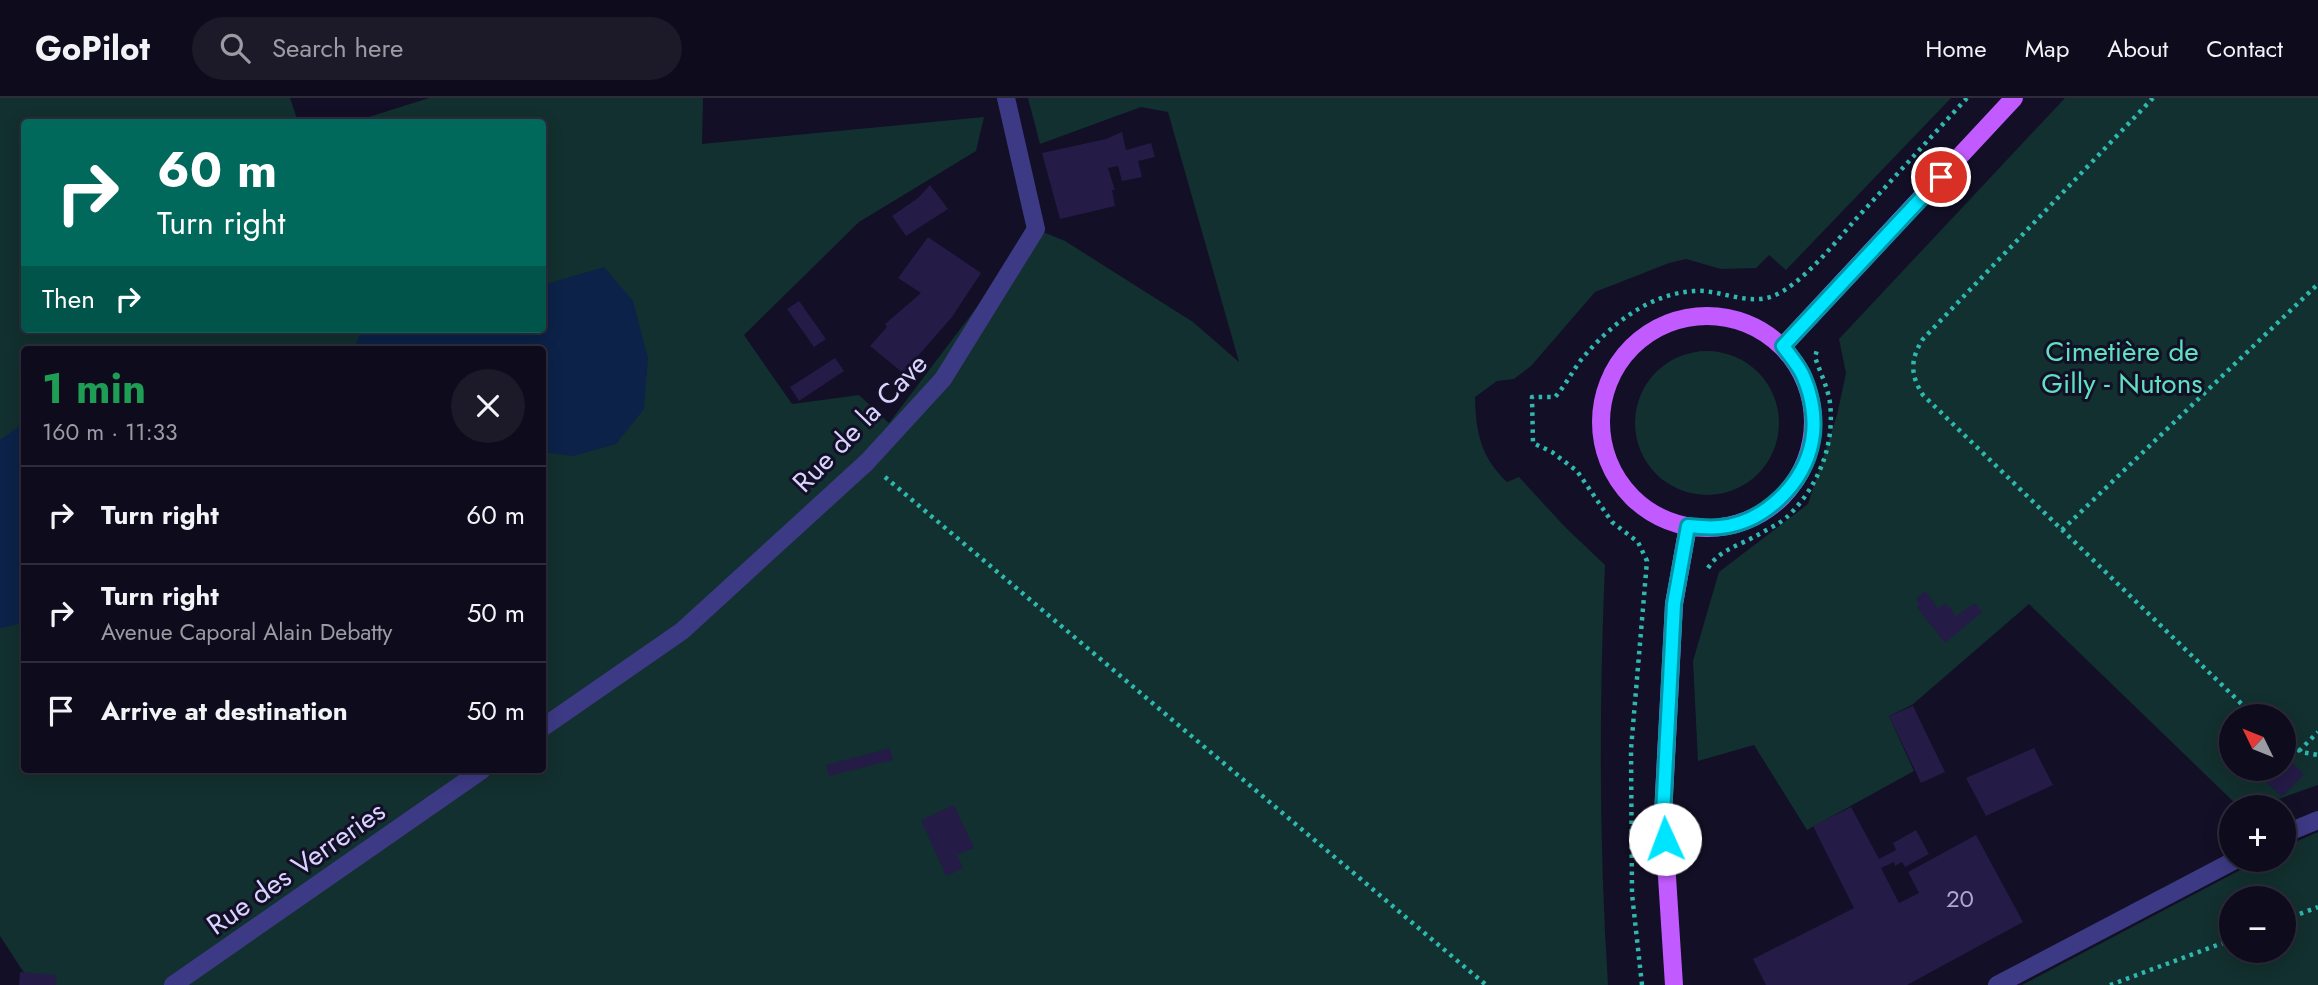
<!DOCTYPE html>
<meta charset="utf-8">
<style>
body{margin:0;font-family:Jost,sans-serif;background:#1c1929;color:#f1f3f6;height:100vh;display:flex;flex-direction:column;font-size:26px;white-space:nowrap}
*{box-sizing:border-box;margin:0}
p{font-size:23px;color:#9b9ba3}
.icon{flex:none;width:38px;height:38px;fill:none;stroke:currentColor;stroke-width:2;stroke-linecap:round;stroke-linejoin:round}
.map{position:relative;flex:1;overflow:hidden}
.sheet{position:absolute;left:21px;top:248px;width:525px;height:427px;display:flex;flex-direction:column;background:#0e0b1c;border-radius:7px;box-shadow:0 4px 18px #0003,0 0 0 2px #2e2b3b}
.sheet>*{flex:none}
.hud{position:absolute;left:21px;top:21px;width:525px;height:214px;border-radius:7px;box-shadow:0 4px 18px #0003,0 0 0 2px #2e2b3b;background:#00695c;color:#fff;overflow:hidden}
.needle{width:46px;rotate:313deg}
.buttons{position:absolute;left:2219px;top:606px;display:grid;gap:14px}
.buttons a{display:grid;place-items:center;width:77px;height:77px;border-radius:50%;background:#0e0b1c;box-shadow:0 4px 18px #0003,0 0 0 2px #2e2b3b;font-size:35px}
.pin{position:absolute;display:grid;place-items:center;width:60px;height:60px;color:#fff;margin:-30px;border:4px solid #fff;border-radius:50%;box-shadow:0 2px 7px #0007}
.me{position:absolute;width:77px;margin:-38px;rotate:358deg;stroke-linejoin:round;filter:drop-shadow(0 0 5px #0008)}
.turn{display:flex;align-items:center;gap:24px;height:147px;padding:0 21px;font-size:32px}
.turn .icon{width:91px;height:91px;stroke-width:2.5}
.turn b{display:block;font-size:49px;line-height:60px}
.then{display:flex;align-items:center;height:66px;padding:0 21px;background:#0003;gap:14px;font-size:26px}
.round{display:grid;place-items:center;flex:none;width:74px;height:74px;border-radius:37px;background:#1c1929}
.head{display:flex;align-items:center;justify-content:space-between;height:119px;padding:0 21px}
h1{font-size:42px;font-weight:700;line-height:52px;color:#1e9e55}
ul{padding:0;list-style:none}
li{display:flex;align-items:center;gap:21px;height:98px;padding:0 21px;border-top:2px solid #2e2b3b}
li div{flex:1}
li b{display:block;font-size:26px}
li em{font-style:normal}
header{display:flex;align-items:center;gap:42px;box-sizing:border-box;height:98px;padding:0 35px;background:#0e0b1c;border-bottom:2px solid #2e2b3b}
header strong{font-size:33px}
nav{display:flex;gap:38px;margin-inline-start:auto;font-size:24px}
.search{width:490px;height:63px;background:#1c1929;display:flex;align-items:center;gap:18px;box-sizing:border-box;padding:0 24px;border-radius:38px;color:#9b9ba3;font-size:26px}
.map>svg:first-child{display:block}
</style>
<header>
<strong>GoPilot</strong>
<div class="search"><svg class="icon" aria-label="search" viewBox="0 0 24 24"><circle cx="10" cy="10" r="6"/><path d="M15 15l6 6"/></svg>Search here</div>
<nav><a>Home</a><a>Map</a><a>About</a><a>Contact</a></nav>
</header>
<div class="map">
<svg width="2318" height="887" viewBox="0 0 2318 887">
<rect width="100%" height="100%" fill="#130f26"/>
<path fill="#12302f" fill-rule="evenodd" d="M0,0H290L298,24H24V231H542V24H353L429,0H703L702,46L984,19L976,53L859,124L744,237L792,306L859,297L889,325L1036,131L1065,143L1193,224L1239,264L1168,14L1141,9L1040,46L1028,0H1951L1786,172L1769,157L1756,170L1721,171L1686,161L1669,165L1595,194L1531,268L1514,281L1497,283L1475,299C1476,334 1480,358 1507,384L1519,379L1565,429L1605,467C1599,607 1599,747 1608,887H32L0,838ZM24,252H542V672H24Z
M2065,0H2318V687L2256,709H2239L2029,506L1912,607L1889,618L1914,673L1807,732L1754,647L1698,663L1693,563L1719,474L1808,406L1837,317L1846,275L1839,241ZM2231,618H2284V670H2231Z
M1635 325a72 72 0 1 1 144 0a72 72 0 1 1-144 0Z
M2318,734V887H2022L2261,761H2284V749ZM2231,800H2284V852H2231Z"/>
<path fill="#0c2248" d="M604,169L633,203L648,260L644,311L616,346L573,358L543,354L542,252H354L359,238L383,231H542L543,187Z
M24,325V525L0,530V342Z"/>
<path fill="#241b47" d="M1122,34L1126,52L1151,45L1155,59L1138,63L1142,79L1122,83L1118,68L1108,70L1115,92H1112L1115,108L1060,121L1042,55L1106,41Z
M930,87L948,111L906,138L892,118L918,100Z
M928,139L981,175L952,219L903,275L870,248L887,229L885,226L921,195L898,180Z
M799,203L826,241L814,249L787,211Z
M835,260L844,273L799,303L790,289Z
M1925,493L1938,510L1946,505L1956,518L1975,505L1982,514L1945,545L1916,508L1920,506L1916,501Z
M1913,608L1945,674L1921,685L1889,618Z
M890,650L893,662L829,678L826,667Z
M2034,650L2053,687L1986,718L1966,680Z
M2287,660L2304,676L2282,699L2265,683L2277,670H2284Z
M954,707L974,750L957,757L963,770L946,778L921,722Z
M1851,709L1879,761L1896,752L1893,745L1916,732L1929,756L1905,769L1902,764L1895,768L1894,764L1881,770L1899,805L1919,795L1908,774L1976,737L2023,824L1907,887H1766L1753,861L1854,810L1813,728Z
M20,874L57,877L56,887H19Z"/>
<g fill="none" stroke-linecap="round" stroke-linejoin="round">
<path stroke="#2fb8b0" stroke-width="4.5" stroke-dasharray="3.5 5" stroke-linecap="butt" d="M2153,0L1923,241C1910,261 1910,277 1923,297L2254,618
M885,379L1486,887
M2062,432L2318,186
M1708,470C1721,450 1740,448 1761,435C1770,430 1781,425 1788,418C1818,389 1835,347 1830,305C1828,290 1820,274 1815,259L1817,252
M2284,641L2301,654L2318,657
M2299,653L2318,634
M2284,822L2318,809
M1642,887L1632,796L1631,651L1647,463L1638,444L1612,424L1577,373L1552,354L1533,345L1532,299H1555C1567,286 1574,269 1586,256C1614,224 1650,196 1694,193C1719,191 1747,208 1773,198C1800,188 1836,144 1855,122C1892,82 1929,41 1967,0
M2110,887L2231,842"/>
<path stroke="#3d3a85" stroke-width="18" d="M542,630L682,533L867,364L943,281L1036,131L1006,0
M2284,736L2318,722
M173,887L482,672
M1997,887L2237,761"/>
<path stroke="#c25bff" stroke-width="18" d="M1601 324a106 106 0 1 1 212 0a106 106 0 1 1-212 0Z
M1783,248L2014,0
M1674,887L1663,717L1674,506L1688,428"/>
</g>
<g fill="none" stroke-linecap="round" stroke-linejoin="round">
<g stroke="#0095a6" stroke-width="18">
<path id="route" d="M1665,741L1663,717L1674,506L1688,428C1698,429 1710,430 1720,429C1764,425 1804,386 1812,343C1816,323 1812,299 1804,280C1800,269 1790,258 1783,248L1941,79"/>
</g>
<use href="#route" stroke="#00e5ff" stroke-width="12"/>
</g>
<g text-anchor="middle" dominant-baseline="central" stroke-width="6" stroke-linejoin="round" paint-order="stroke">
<g font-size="24" fill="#aca6d1">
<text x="1960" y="800">20</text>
</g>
<g font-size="28" fill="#5fe0c0" stroke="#130f26">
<text x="2122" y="253">Cimetière de<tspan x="2122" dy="32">Gilly - Nutons</tspan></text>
</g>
<g font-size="28" fill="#d9d4ff" stroke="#130f26">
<text transform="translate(860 325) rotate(-46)">Rue de la Cave</text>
<text transform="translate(296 770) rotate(-35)">Rue des Verreries</text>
</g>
</g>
</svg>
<div class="buttons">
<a><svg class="needle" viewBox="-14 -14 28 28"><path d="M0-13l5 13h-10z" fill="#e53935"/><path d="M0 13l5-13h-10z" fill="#9b9ba3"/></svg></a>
<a>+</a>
<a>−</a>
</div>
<div class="pin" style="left:1941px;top:79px;background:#d93025"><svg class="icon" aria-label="arrive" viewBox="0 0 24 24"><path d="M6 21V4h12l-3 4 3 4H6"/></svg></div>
<svg class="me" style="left:1665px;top:741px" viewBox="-20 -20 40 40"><circle r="19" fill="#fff"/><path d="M0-13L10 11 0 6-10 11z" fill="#00e5ff"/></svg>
<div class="hud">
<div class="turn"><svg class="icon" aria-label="right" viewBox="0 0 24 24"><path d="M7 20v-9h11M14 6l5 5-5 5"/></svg><div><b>60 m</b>Turn right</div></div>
<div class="then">Then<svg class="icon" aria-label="right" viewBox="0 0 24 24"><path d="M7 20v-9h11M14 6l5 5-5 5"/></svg></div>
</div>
<section class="sheet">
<div class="head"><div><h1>1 min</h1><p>160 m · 11:33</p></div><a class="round"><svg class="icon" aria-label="close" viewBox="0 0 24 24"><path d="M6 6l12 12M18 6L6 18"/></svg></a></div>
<ul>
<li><svg class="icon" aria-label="right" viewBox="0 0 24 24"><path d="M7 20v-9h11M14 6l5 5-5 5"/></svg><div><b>Turn right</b></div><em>60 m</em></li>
<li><svg class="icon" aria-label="right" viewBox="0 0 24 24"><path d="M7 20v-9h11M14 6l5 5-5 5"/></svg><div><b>Turn right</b><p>Avenue Caporal Alain Debatty</p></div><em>50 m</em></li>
<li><svg class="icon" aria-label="arrive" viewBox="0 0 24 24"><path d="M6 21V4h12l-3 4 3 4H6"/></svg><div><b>Arrive at destination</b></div><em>50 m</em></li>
</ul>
</section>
</div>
